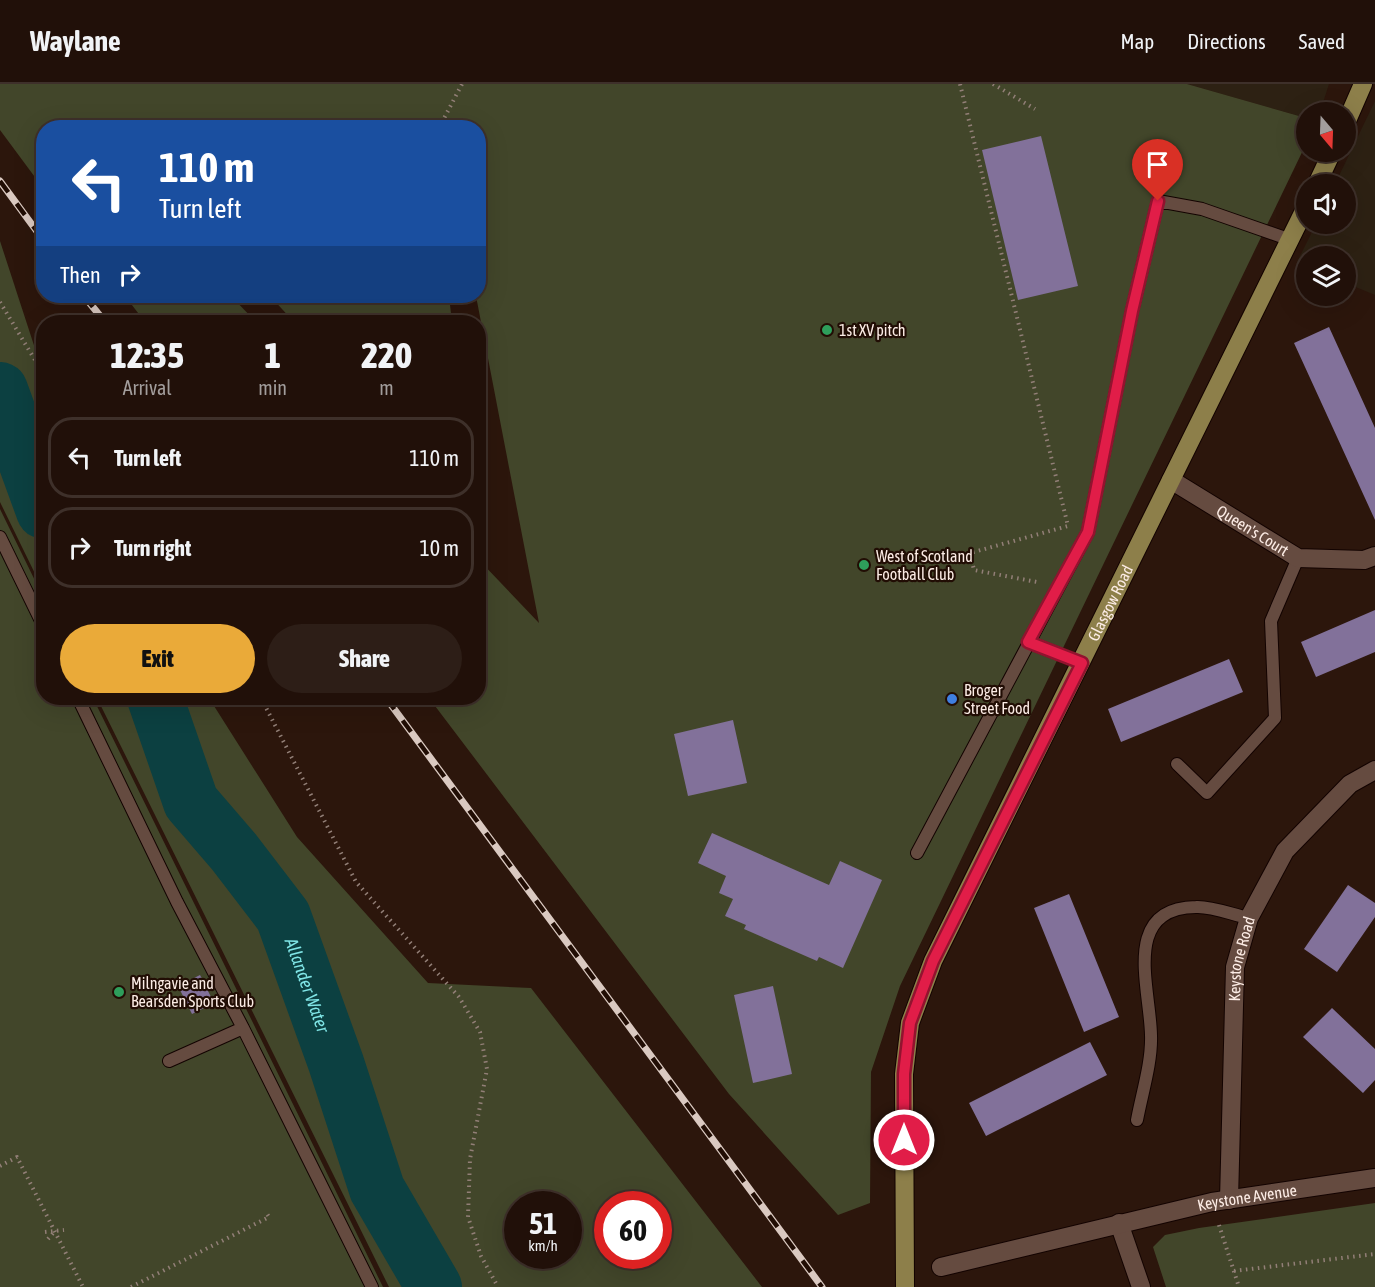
<!DOCTYPE html>
<style>
body{margin:0;font-family:"Asap Condensed",sans-serif;background:#2d1e17;color:#f1f3f6;height:100vh;display:flex;flex-direction:column;font-size:22px;white-space:nowrap}
*{box-sizing:border-box;margin:0}
p{font-size:20px;color:#a29d9c}
.icon{flex:none;width:33px;height:33px;fill:none;stroke:currentColor;stroke-width:2;stroke-linecap:round;stroke-linejoin:round}
.map{position:relative;flex:1;overflow:hidden}
.drawer{position:absolute;left:36px;top:231px;width:450px;height:390px;display:flex;flex-direction:column;background:#211009;border-radius:24px;box-shadow:0 6px 24px #0002,0 0 0 2px #3e302a}
.drawer>*{flex:none}
.top-card{position:absolute;left:36px;top:36px;width:450px;height:183px;border-radius:24px;box-shadow:0 6px 24px #0002,0 0 0 2px #3e302a;background:#1a4fa0;color:#fff;overflow:hidden}
.needle{width:39px;rotate:161deg}
.controls{position:absolute;left:1296px;top:18px;display:grid;gap:12px}
.controls a{display:grid;place-items:center;width:60px;height:60px;border-radius:50%;background:#211009;box-shadow:0 6px 24px #0002,0 0 0 2px #3e302a;font-size:30px}
.speed{position:absolute;left:504px;top:1107px;display:flex;gap:12px;font-size:30px;font-weight:700;text-align:center}
.speed>*{display:grid;place-content:center;width:78px;height:78px;border-radius:50%;background:#211009;box-shadow:0 6px 24px #0002,0 0 0 2px #3e302a;line-height:1}
.speed small{font-size:15px;font-weight:400}
.speed .limit{border:9px solid #d22;background:#fff;color:#111}
.pin{position:absolute;display:grid;place-items:center;width:51px;height:51px;color:#fff;margin:-62px -26px;border-radius:50% 50% 50% 0;rotate:-45deg;box-shadow:0 0 6px #0007}
.pin .icon{rotate:45deg}
.me{position:absolute;width:66px;margin:-33px;rotate:0deg;stroke-linejoin:round;filter:drop-shadow(0 0 4px #0008)}
.turn{display:flex;align-items:center;gap:21px;height:126px;padding:0 24px;font-size:27px}
.turn .icon{width:78px;height:78px;stroke-width:2.5}
.turn b{display:block;font-size:42px;line-height:51px}
.then{display:flex;align-items:center;height:57px;padding:0 24px;background:#0003;gap:12px;font-size:22px}
.eta{display:flex;justify-content:space-evenly;align-items:center;height:102px;text-align:center}
.eta b{font-size:36px;font-weight:800;line-height:42px}
.action{display:flex;gap:12px;margin-top:auto;padding:12px 24px}
.action a{flex:1;height:69px;border-radius:36px;background:#eaaa39;color:#111;font-size:24px;font-weight:800;line-height:69px;text-align:center}
.action a+a{background:#2d1e17;color:#f1f3f6}
ul{padding:0;list-style:none}
li{display:flex;align-items:center;gap:18px;height:81px;margin:0 12px 9px;padding:0 12px;border:3px solid #3e302a;border-radius:24px}
li div{flex:1}
li b{display:block;font-size:22px}
li em{font-style:normal}
header{display:flex;align-items:center;gap:36px;box-sizing:border-box;height:84px;padding:0 30px;background:#211009;border-bottom:2px solid #3e302a}
header strong{font-size:28px}
nav{display:flex;gap:33px;margin-inline-start:auto;font-size:21px}
.map>svg:first-child{display:block}
</style>
<header>
<strong>Waylane</strong>
<nav><a>Map</a><a>Directions</a><a>Saved</a></nav>
</header>
<div class="map">
<svg width="1375" height="1203" viewBox="0 0 1375 1203">
<rect width="100%" height="100%" fill="#2c160c"/>
<path fill="#2d2113" d="M1187,0H1329L1320,28H1306V34Z
M1375,17V211L1346,199V172H1306V182L1297,178L1316,140H1346V100H1335Z"/>
<path fill="#42462a" fill-rule="evenodd" d="M0,0H1187L1306,34V60L900,902L871,988L870,1119L838,1131L729,1010L429,614H478L479,476L539,539L476,212H478V44H44L43,104L0,46Z
M0,157L43,289V506L0,418Z
M125,212H231L256,238H145Z
M270,212H449L452,238H294Z
M0,425L43,513L44,614H93L383,1203H0Z
M97,614H209L297,753L428,899L531,904L762,1203H389ZM518,1120H568V1172H518ZM608,1120H658V1172H608Z
M1375,1119V1203H1166L1153,1163L1165,1151L1199,1144Z"/>
<g fill="none" stroke-linecap="round" stroke-linejoin="round">
<g stroke="#0c4041" stroke-width="56">
<path d="M0,306L44,427"/>
<path id="s1" d="M155,614L191,718L234,768L283,832L336,979L377,1105L434,1203"/>
</g>
</g>
<path fill="#82719a" d="M1041,52L1078,202L1018,216L982,66Z
M1329,243L1375,344V436L1294,259Z
M1375,526V568L1316,593L1301,558Z
M1229,575L1243,608L1121,658L1108,625Z
M733,636L747,699L688,712L674,650Z
M712,749L829,801L840,777L882,796L843,884L819,873L817,877L744,845L746,841L725,832L733,815L719,809L726,792L698,779Z
M1348,801L1375,819V833L1337,888L1304,865Z
M1069,810L1119,933L1084,948L1034,824Z
M200,891L214,919L192,930L178,902Z
M773,902L792,990L753,999L734,911Z
M1332,924L1375,965V996L1363,1009L1303,953Z
M1090,958L1107,991L986,1052L969,1019Z"/>
<g fill="none" stroke-linecap="round" stroke-linejoin="round">
<g stroke="#130300" stroke-width="14">
<path id="lane" d="M0,453L44,543
M1028,558L1082,579
M78,614L177,818L243,944
M1177,680L1207,709L1275,634L1271,537L1298,474
M917,769L1088,448L1132,227L1158,117L1202,125L1291,156
M169,977L243,944L372,1203
M1137,1036C1142,1009 1152,978 1151,951C1150,903 1121,824 1196,823C1212,822 1233,831 1249,834"/>
</g>
<g stroke="#130300" stroke-width="20">
<g id="street">
<path id="s2" d="M1171,396L1298,474L1364,476L1375,472"/>
<path id="s3" d="M1229,1116L1235,883L1249,834L1285,767L1350,700L1375,686"/>
<path d="M1119,1139L1141,1203"/>
<path id="s4" d="M941,1183L1212,1118L1375,1094"/>
</g>
</g>
<g stroke="#130300" stroke-width="20">
<g id="primary">
<path d="M1346,39L1363,0"/>
<path d="M1317,100L1332,68"/>
<path id="s5" d="M905,1203L904,990L910,939L933,877L1306,123"/>
</g>
</g>
<path stroke="#927f77" stroke-width="4" stroke-dasharray="1.5 4.5" stroke-linecap="butt" d="M960,0L1068,442L970,469L974,486L1037,498
M993,0L1035,25
M439,44L462,0
M0,218L44,291
M261,614L356,798L459,913L480,948L487,985L470,1075L468,1133L481,1172L498,1203
M0,1082L17,1073L83,1203
M1219,1141L1239,1203
M45,1148L64,1146
M48,1155L54,1148
M1234,1187L1375,1170
M131,1203L269,1133L267,1130"/>
<use href="#lane" stroke="#654b40" stroke-width="12"/>
<use href="#street" stroke="#654b40" stroke-width="18"/>
<use href="#primary" stroke="#8d7f4a" stroke-width="18"/>
<g stroke="#dac9c1" stroke-width="7">
<path id="rail" d="M0,97L44,157
M84,212L105,238
M386,614L822,1203"/>
</g>
<use href="#rail" stroke="#210d04" stroke-width="4.5" stroke-dasharray="14" stroke-linecap="butt"/>
</g>
<g fill="none" stroke-linecap="round" stroke-linejoin="round">
<g stroke="#92132f" stroke-width="15">
<path id="route" d="M904,1056V990L910,939L933,877L1082,579L1028,558L1088,448L1132,227L1158,117"/>
</g>
<use href="#route" stroke="#e11d48" stroke-width="10"/>
</g>
<g fill="#2e9e5b" stroke="#210d04" stroke-width="2">
<circle cx="827" cy="246" r="6"/>
<circle cx="864" cy="481" r="6"/>
<circle cx="119" cy="908" r="6"/>
</g>
<circle fill="#3f7fe0" stroke="#210d04" stroke-width="2" cx="952" cy="615" r="6"/>
<g text-anchor="middle" dominant-baseline="central" stroke-width="4.5" stroke-linejoin="round" paint-order="stroke">
<g font-size="16" fill="#fcece5" stroke="#210d04" text-anchor="start">
<text x="839" y="246">1st XV pitch</text>
<text x="876" y="472">West of Scotland<tspan x="876" dy="18">Football Club</tspan></text>
<text x="964" y="606">Broger<tspan x="964" dy="18">Street Food</tspan></text>
<text x="131" y="899">Milngavie and<tspan x="131" dy="18">Bearsden Sports Club</tspan></text>
</g>
<g font-size="16" fill="#fcece5" stroke="#210d04">
<text stroke="none"><textPath href="#s2" startOffset="96">Queen's Court</textPath></text>
<text stroke="none"><textPath href="#s5" startOffset="730">Glasgow Road</textPath></text>
<text stroke="none"><textPath href="#s3" startOffset="242">Keystone Road</textPath></text>
<text stroke="none"><textPath href="#s4" startOffset="314">Keystone Avenue</textPath></text>
</g>
<g font-size="18" font-style="italic" fill="#80e5e6" stroke="#210d04">
<text stroke="none"><textPath href="#s1" startOffset="330">Allander Water</textPath></text>
</g>
</g>
</svg>
<div class="controls">
<a><svg class="needle" viewBox="-14 -14 28 28"><path d="M0-13l5 13h-10z" fill="#e53935"/><path d="M0 13l5-13h-10z" fill="#a29d9c"/></svg></a>
<a><svg class="icon" aria-label="sound" viewBox="0 0 24 24"><path d="M4 9h4l5-4v14l-5-4H4zM17 9q2 3 0 6"/></svg></a>
<a><svg class="icon" aria-label="layers" viewBox="0 0 24 24"><path d="M12 4l9 5-9 5-9-5zM3 14l9 5 9-5"/></svg></a>
</div>
<div class="speed"><div>51<small>km/h</small></div><div class="limit">60</div></div>
<div class="pin" style="left:1158px;top:117px;background:#d93025"><svg class="icon" aria-label="arrive" viewBox="0 0 24 24"><path d="M6 21V4h12l-3 4 3 4H6"/></svg></div>
<svg class="me" style="left:904px;top:1056px" viewBox="-20 -20 40 40"><circle r="17" fill="#e11d48" stroke="#fff" stroke-width="3"/><path d="M0-11L8 9 0 5-8 9z" fill="#fff"/></svg>
<div class="top-card">
<div class="turn"><svg class="icon" aria-label="left" viewBox="0 0 24 24"><path d="M17 20v-9H6M10 6l-5 5 5 5"/></svg><div><b>110 m</b>Turn left</div></div>
<div class="then">Then<svg class="icon" aria-label="right" viewBox="0 0 24 24"><path d="M7 20v-9h11M14 6l5 5-5 5"/></svg></div>
</div>
<section class="drawer">
<div class="eta">
<div><b>12:35</b><p>Arrival</p></div>
<div><b>1</b><p>min</p></div>
<div><b>220</b><p>m</p></div>
</div>
<ul>
<li><svg class="icon" aria-label="left" viewBox="0 0 24 24"><path d="M17 20v-9H6M10 6l-5 5 5 5"/></svg><div><b>Turn left</b></div><em>110 m</em></li>
<li><svg class="icon" aria-label="right" viewBox="0 0 24 24"><path d="M7 20v-9h11M14 6l5 5-5 5"/></svg><div><b>Turn right</b></div><em>10 m</em></li>
</ul>
<div class="action"><a>Exit</a><a>Share</a></div>
</section>
</div>
